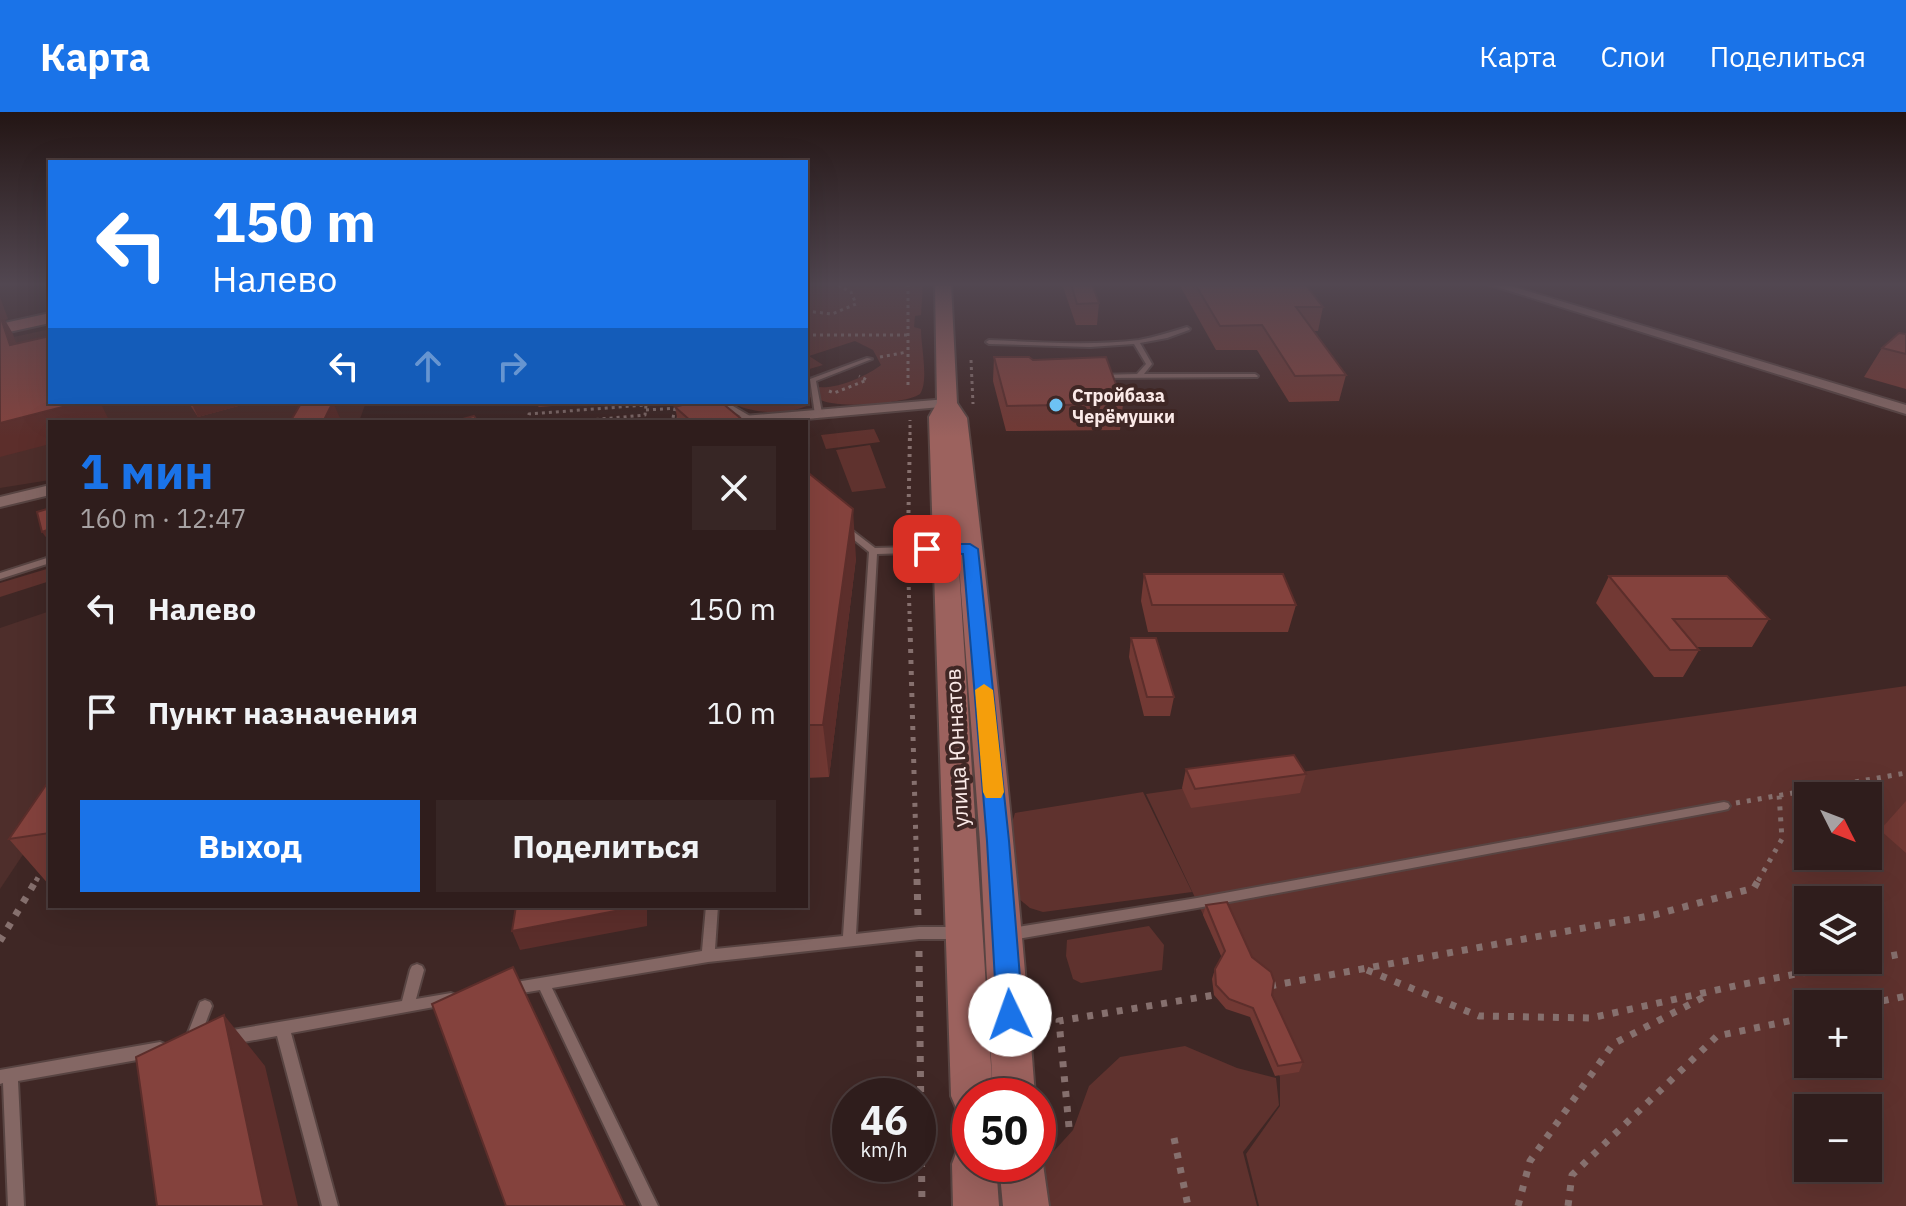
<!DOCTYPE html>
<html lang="ru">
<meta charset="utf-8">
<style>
body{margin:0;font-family:"IBM Plex Sans",sans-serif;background:#372625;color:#f1f3f6;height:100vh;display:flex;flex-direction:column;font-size:30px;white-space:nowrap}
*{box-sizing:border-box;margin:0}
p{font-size:26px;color:#a7a2a3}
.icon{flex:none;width:44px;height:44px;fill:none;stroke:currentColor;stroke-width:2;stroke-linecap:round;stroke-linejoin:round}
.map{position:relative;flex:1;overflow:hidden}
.panel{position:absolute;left:48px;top:308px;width:760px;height:488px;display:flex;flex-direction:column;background:#2f1d1c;border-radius:0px;box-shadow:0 8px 32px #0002,0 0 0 2px #4a3b3b}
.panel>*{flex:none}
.top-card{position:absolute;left:48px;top:48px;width:760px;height:244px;border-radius:0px;box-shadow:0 8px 32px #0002,0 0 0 2px #4a3b3b;background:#1a73e8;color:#fff;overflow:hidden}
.needle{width:52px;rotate:132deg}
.buttons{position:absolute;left:1794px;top:670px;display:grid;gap:16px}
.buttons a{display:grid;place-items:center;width:88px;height:88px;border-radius:0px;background:#2f1d1c;box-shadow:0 8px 32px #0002,0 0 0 2px #4a3b3b;font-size:40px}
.speed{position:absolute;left:832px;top:966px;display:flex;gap:16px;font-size:40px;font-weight:700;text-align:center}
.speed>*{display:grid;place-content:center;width:104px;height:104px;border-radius:50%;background:#2f1d1c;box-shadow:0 8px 32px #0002,0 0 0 2px #4a3b3b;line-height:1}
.speed small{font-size:20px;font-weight:400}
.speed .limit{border:12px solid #d22;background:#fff;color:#111}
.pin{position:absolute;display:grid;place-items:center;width:68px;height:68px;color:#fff;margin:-34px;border-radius:16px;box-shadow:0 4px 12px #0006}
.me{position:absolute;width:88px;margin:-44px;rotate:357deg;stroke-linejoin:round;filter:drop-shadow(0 0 6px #0008)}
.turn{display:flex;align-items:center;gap:28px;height:168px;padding:0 32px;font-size:36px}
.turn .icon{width:104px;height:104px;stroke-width:2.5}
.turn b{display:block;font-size:56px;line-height:68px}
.lanes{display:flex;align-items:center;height:76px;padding:0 32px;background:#0003;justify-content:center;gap:40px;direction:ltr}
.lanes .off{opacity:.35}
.round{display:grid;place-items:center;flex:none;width:84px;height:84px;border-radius:0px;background:#372625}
.head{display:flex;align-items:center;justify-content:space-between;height:136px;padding:0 32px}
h1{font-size:48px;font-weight:700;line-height:60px;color:#1a73e8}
.cta{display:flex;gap:16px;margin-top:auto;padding:16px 32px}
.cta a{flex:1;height:92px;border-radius:0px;background:#1a73e8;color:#fff;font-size:32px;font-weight:700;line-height:92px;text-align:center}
.cta a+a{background:#372625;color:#f1f3f6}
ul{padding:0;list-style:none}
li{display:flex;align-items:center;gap:24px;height:104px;padding:0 32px}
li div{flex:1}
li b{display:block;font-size:30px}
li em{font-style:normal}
header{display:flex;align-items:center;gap:48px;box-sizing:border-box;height:112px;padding:0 40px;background:#1a73e8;color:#fff}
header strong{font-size:38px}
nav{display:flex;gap:44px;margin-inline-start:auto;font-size:28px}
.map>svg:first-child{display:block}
</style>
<header>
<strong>Карта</strong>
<nav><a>Карта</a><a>Слои</a><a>Поделиться</a></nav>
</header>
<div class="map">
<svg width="1906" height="1094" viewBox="0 0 1906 1094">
<rect width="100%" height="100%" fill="#3f2725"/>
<path fill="#4e2e2b" d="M50,217V290H366L359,310H50V368L0,376V228Z
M50,499V702L0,777V516Z"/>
<path fill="#5f322e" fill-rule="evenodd" d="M806,172H923L921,203L915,204L914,215L921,217C921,235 929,269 920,282C906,292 830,298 818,286L808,285L809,293C784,304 753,302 730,290H806V271C824,284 866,265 881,253L873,238L855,229L809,244L823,253L806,258Z
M874,317L880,330L826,337L821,323Z
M870,333L886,376L852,380L836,338Z
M50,456V469L0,485V471Z
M1906,574V1094H1259L1246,1042L1280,994V965L1146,682ZM1808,684H1868V744H1808ZM1808,788H1868V848H1808ZM1808,892H1868V952H1808ZM1808,996H1868V1056H1808Z
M1143,680L1192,780L1043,800L1030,796L1018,786L1008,724L1015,701Z
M1149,814L1164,833L1162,858L1081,871L1073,867L1066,844L1067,828Z
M1185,934L1237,956L1276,966L1279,993L1243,1040L1257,1094H1026L1038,1050L1054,1039L1073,1018L1089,974L1120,945Z"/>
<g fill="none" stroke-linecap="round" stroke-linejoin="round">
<g stroke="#584442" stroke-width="4">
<path id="service" d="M1187,215L1190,217L1189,218L1167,226L1140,231L1152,252L1144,262H1255L1258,264L1257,265L1101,266L1098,264L1099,263L1137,262L1146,252L1134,232L1090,235L989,232L986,230L989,228C1039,230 1089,234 1139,228C1155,225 1171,220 1187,215Z
M867,246L872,247L816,269L822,301L815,303L810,267Z
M717,290H726L755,307L753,310H745L747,308Z
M845,413L875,436L944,434L948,437L944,440L877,442L856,822L919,815H959L964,817L966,821L964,825L959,827H919L708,850L552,876L658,1094H642L540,878L510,883L505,881L503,877L505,873L510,871L702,839L706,794H718L715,837L843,824L869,440L842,418V414Z
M50,445V451L0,467V461Z
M1724,690L1728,691L1730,694L1728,697L1724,698L1197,796L1012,828L1007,826L1005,822L1007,818L1012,816L1197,786Z
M417,852L422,854L424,858L416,887L451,881L456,883L458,887L456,891L291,921L338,1094H322L277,924L227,933L222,931L220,926L222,921L227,919L402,889L410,858L412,854Z
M205,888L210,890L212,894L198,931L193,933L188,931L186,926L200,890Z
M160,930L165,932L167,937L165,942L160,944L18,969L24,1094H8L3,971L0,972V958Z"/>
</g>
<g stroke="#584442" stroke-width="4">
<path id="minor" d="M1487,172H1504L1906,293V302Z
M947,287L954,291L952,294L772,310H713L720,306Z
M50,373V383L0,395V385Z"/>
</g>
<g stroke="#584442" stroke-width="4">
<path id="secondary" d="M935,172H951L957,291L967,306C994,532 1018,757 1035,984H993L980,730L957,426L993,984H970V1003L957,998L951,984L929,305L937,291Z
M50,201V211L0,222V212Z
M970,1032V1052H996L999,1094H953L952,1052L958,1036Z
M1038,1040L1043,1052L1049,1094H1003L999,1052H1038Z"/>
</g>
<path stroke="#86706e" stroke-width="3" stroke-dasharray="3 4" stroke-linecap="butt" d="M908,172V277
M806,199L832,202L856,192L851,180L836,172
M806,223H907
M880,245L907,240
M971,248L973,292
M829,279L834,281L867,268L859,264
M675,296L673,306H682
M646,298L679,296
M528,310L529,302L646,293L645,303L568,310
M910,323V308"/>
<path stroke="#86706e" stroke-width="4" stroke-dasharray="3 5" stroke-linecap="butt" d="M908,425L910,321
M908,451L910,517"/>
<path stroke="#86706e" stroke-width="5" stroke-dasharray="4 7" stroke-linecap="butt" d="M910,515L917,769
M1736,691L1906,661
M36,769L42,758
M1758,769L1782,727L1779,682"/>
<path stroke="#86706e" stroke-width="7" stroke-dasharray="6 9" stroke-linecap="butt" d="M917,767L918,805
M0,829L37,767
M919,839L922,1094
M1367,858L1479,904L1591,906L1739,873L1906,841
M1270,874L1654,803L1754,776L1759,767
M1868,892L1906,884
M1069,1015L1059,909L1220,882
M1174,1026L1188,1094
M1518,1094L1530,1049L1613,932L1710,882
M1568,1094L1572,1063L1717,924L1808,905"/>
<use href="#service" fill="#846764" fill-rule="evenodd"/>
<use href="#minor" fill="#846764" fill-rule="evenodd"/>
<use href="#secondary" fill="#9c625e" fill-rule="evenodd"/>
</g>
<path fill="#723934" d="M1062,172H1092L1099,191L1097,213H1076Z
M1179,172H1305L1323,195L1318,219H1313L1346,263L1339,289L1289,290L1257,238H1216Z
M1906,222V277L1864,265L1882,236Z
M994,245L1033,248L1123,292L1120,318L1006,319L993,269Z
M188,290H253L198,305Z
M533,290H604L539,295Z
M675,295L745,310H678Z
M806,359L856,446L829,665L806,666Z
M1144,462L1296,493L1288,520H1148L1141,489Z
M1609,464L1769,507L1752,535H1697L1699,538L1683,565H1654L1596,491Z
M1131,526L1174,585L1170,604H1144L1129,545Z
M1186,657L1306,662L1300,681L1191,696L1182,676Z
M50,673V774L9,727Z
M1906,689V741L1880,718Z
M1206,793L1252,845L1272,883L1303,950L1299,960L1275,964L1250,905L1226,897L1214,883L1212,867L1215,857L1222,846L1203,803Z"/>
<path fill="#5c2e2b" d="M0,185L8,207L5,208L13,222L26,260L10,233L0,209Z
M82,290H100L110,310H50V332L0,345V311Z
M191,290H253L198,305Z
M333,290L340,306L338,310H323Z
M853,397L856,446L829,665L823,613Z
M50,417V428H48L42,420Z
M641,794H647V814L520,838L512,819Z
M224,903L265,954L298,1094H264Z"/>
<path fill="#84423d" stroke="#5c2e2b" stroke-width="2" d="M1071,172H1092L1099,191L1077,192Z
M1195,172H1305L1323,195H1296L1346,263L1295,264L1262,213L1220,214Z
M0,203L10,233L50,224V290H82L0,311Z
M1899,221L1906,222V242L1882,236Z
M994,245H1029L1033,248L1106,245L1123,292L1007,294Z
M333,290L323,310H290L300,293Z
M693,290H721L745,310H692L675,295Z
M474,304L478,310H452Z
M806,359L853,397L823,613H806Z
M50,396V417L42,420L37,400Z
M1144,462H1283L1296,493H1152Z
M1609,464H1727L1769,507H1673L1699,538H1670Z
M1131,526H1156L1174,585H1147Z
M1294,643L1306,662L1195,677L1186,657Z
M46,673H50V721L9,727Z
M1227,790L1252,845L1271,860L1274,869L1272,883L1303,950L1278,954L1253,896L1229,887L1216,873L1215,857L1225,839L1206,793Z
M516,794H641L512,819Z
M513,855L625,1094H506L432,892Z
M224,903L264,1094H157L136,945Z"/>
<linearGradient id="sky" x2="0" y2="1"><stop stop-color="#231514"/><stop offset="0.53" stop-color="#524751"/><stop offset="1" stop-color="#524751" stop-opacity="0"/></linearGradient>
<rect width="1906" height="325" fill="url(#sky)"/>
<path fill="#1a73e8" stroke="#114b97" stroke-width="2" d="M927,432H970L978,437L1009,729L1023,903L1019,911L1010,915L1001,911L997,903L987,729L963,442L921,440L919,437Z"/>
<path fill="#f59e0b" d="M984,572L993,578L1004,680L1001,686H986L983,680L975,578Z"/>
<circle fill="#6dc2f3" stroke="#3f2725" stroke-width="3" cx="1056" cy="293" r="8"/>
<g text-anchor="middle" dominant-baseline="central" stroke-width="8" stroke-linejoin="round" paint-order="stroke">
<g font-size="18" font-weight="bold" fill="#fbeae8" stroke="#3f2725" text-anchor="start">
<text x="1072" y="283">Стройбаза<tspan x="1072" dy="21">Черёмушки</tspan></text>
</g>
<g font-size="22" fill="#fbeae8" stroke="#3f2725">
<text transform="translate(956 636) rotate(-93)">улица Юннатов</text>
</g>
</g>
</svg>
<div class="buttons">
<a><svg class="needle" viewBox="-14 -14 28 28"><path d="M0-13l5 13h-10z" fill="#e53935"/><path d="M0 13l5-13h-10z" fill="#a7a2a3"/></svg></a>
<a><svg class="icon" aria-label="layers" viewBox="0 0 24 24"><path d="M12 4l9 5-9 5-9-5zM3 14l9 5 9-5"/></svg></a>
<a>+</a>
<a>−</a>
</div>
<div class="speed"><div>46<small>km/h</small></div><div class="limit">50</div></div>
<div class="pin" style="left:927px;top:437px;background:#d93025"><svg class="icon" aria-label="arrive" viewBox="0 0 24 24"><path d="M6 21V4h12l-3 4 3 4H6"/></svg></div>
<svg class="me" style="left:1010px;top:903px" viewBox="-20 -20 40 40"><circle r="19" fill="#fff"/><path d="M0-13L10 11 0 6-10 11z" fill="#1a73e8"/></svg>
<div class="top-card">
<div class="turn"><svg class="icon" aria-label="left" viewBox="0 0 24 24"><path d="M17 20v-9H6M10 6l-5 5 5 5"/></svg><div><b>150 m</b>Налево</div></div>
<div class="lanes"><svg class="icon" aria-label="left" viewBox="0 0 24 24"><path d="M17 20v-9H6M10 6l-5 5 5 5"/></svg><svg class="icon off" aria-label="ahead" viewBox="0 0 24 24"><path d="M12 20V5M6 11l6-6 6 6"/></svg><svg class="icon off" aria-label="right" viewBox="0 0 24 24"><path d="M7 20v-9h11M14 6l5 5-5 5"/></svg></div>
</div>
<section class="panel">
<div class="head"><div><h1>1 мин</h1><p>160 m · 12:47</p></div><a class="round"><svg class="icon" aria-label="close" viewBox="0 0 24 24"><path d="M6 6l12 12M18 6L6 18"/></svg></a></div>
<ul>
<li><svg class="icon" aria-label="left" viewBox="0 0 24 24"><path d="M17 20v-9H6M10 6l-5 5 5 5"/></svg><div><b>Налево</b></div><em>150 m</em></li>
<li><svg class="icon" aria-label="arrive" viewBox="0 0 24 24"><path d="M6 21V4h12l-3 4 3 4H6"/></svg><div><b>Пункт назначения</b></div><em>10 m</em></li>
</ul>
<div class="cta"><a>Выход</a><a>Поделиться</a></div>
</section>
</div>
